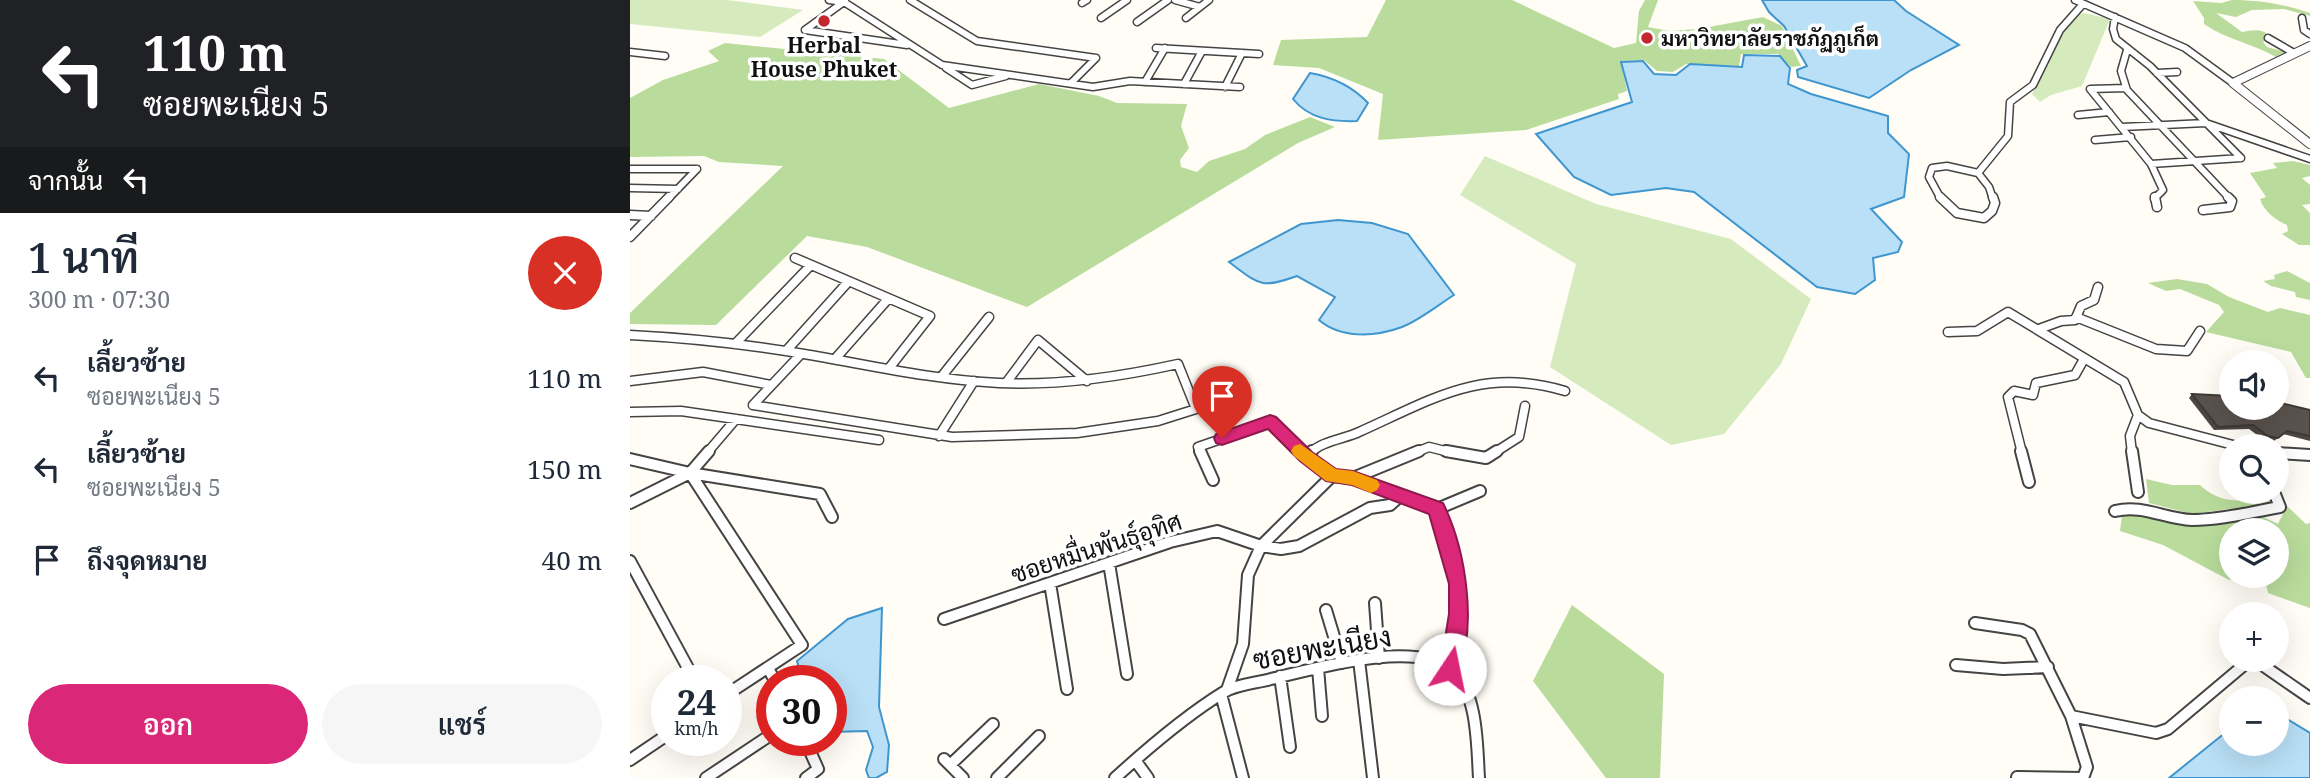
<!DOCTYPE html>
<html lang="th">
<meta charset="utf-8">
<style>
body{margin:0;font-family:"Noto Serif",Sarabun,serif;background:#f6f6f7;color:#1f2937;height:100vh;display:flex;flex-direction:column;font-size:26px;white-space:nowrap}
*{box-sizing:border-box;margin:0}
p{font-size:23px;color:#747a83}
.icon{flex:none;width:38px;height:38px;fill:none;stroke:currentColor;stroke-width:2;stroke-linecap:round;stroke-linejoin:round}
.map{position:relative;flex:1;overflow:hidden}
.sheet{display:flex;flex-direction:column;background:#fff;width:630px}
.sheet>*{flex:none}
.guide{background:#202124;color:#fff;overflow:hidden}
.tools{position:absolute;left:1589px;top:350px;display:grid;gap:14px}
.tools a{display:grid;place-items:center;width:70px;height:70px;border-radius:50%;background:#fff;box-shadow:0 7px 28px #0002;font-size:35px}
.speed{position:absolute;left:21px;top:665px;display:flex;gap:14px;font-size:35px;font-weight:700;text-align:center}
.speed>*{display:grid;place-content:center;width:91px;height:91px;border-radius:50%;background:#fff;box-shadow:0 7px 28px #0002;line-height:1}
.speed small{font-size:18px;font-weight:400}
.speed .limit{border:10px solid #d22;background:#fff;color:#111}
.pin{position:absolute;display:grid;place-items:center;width:60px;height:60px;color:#fff;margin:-72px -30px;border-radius:50% 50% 50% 0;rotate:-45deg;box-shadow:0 0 7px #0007}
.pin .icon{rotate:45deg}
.me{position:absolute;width:77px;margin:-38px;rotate:11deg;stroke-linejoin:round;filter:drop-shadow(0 0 5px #0008)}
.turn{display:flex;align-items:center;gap:24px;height:147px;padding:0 28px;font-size:32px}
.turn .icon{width:91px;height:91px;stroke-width:2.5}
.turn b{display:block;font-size:49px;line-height:60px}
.then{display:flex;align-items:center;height:66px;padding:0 28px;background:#0003;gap:14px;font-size:26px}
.round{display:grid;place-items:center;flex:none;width:74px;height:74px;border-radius:37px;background:#f6f6f7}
.overview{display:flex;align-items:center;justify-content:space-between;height:119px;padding:0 28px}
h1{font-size:42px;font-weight:600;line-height:52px}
.action{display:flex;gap:14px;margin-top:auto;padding:14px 28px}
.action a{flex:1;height:80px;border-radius:42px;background:#db2777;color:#fff;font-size:28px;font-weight:600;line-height:80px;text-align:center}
.action a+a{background:#f6f6f7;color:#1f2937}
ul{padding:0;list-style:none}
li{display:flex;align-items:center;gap:21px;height:91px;padding:0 28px}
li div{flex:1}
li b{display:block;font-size:26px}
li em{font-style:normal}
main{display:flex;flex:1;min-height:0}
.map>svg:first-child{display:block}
</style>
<main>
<section class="sheet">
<div class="guide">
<div class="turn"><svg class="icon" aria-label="left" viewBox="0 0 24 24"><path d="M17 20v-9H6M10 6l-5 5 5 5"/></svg><div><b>110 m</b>ซอยพะเนียง 5</div></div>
<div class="then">จากนั้น<svg class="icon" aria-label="left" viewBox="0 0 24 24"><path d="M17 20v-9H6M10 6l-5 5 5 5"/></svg></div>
</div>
<div class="overview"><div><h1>1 นาที</h1><p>300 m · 07:30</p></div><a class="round" style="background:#d93025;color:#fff"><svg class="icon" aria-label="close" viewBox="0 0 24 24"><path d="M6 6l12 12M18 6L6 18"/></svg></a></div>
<ul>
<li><svg class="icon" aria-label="left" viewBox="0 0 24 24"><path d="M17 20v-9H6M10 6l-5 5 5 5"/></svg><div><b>เลี้ยวซ้าย</b><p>ซอยพะเนียง 5</p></div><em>110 m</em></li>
<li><svg class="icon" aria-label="left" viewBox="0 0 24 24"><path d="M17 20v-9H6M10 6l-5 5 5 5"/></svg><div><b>เลี้ยวซ้าย</b><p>ซอยพะเนียง 5</p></div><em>150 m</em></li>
<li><svg class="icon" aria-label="arrive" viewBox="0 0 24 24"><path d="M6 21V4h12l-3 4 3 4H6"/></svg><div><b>ถึงจุดหมาย</b></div><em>40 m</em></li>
</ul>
<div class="action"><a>ออก</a><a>แชร์</a></div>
</section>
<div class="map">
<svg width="1680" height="778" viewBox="0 0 1680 778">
<rect width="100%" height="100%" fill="#fffdf5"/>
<path fill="#d5ebbd" d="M0,0H97L173,10L130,37L0,24Z
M1454,13L1480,19L1452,86L1421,95L1410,102L1402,94L1440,18Z
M855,156L966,204L1101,239L1181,299L1151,364L1094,434L1041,445L920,367L946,264L830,195Z"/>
<path fill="#b9dc9c" d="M756,0H882L984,48L1006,43L1009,11L1015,0H1028L1018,27L1039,31L1068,29L1133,17L1152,26L1171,66L1161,67L1148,54H1111L1109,66L1056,64L1043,72L1027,71L1014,60L991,61L997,91L988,94L989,99L896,130L748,140L753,94L689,68L643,65L651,40L737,37Z
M1602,0C1630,0 1653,4 1680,13V16L1654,9L1622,10L1606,17L1586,13L1612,32C1622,30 1632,28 1640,36L1633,42L1637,47L1655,52L1646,57C1622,43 1597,40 1574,24V18L1563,1L1591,3Z
M95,43L254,59L319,108L409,84L469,96L487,103L557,104L551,126L559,148L550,160L551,167L567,172L579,161L615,149L635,135L680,117L705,127L668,143L397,307L237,247L177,236L86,325L0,324V313L153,166L89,162L74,156L0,157V98L33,80L89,61L78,51Z
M1663,161L1680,165V176L1672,178L1680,185V204L1672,205L1680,213V245H1669L1652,234L1658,231L1657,225C1646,220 1634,212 1630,199L1636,197L1620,173L1647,168L1643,163Z
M1657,271L1680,283V300L1666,297L1665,292L1641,286L1633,281L1645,279L1644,275Z
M1547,279L1577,284L1599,297L1638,312L1650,308L1680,315V378H1676L1661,352L1576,332L1594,312L1589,305L1550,289L1536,291L1518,283Z
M1516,479L1542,485H1570C1589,503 1607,501 1632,500L1630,492H1639L1643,503L1562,514L1519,503Z
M1657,506L1676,524L1680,523V608L1638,593L1634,576H1647V530H1601V576H1611L1599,580L1533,545L1490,531L1492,515L1501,512L1567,525L1629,515L1648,524Z
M942,605L1034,674L1030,778H976L903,681Z"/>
<path fill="#b9e0f7" stroke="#3f96cf" stroke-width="2" d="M1132,0H1264L1276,11L1329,45L1281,70L1239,98L1168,77L1167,70L1177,66L1154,26L1139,12Z
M1114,55L1150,56L1160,68L1158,84L1181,94L1258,116V133L1279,154L1274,197L1241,209L1272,242L1268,252L1243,258L1245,280L1225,294L1187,287L1064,192L1036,188L981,195L944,177L906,134L1002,102L991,62L1013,61L1024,74L1046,75L1060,64L1112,67Z
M680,73C703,77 722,86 738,103L727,121C703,122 679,119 663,99Z
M708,220L742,223L778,234L824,295C808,305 790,320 772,327C745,337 711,339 689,320L705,297L667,276C630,289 630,285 599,262L671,224Z
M252,608L249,707L259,745L257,772L246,778H239L236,770L243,747L237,731L201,732V681H173L167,661L218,619Z
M1647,713L1680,733V778H1539L1601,728V744H1647Z"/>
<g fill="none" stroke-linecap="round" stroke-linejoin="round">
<g stroke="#444" stroke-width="9">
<path id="minor-far2" d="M199,0L214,2L312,65L463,87L500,81L610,87
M280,0L347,41L466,58
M545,0L570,7
M1445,0L1555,48L1603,83
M452,3L457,0
M1485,17L1483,29L1486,39L1520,66L1611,158
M471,18L497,0
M556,18L579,0
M1672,18L1674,30L1680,34
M507,22L538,0
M175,30L277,45
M175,30L215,1
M1638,38L1664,53
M526,48L629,54
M1497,50L1491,71L1497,90L1600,199
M0,52L35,56
M316,68L342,85L376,76
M1527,73L1547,72
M515,82L535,48
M441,83L466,58
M554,84L572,51
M595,87L612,53
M1496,88L1460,89L1521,164L1533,190L1524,199
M1448,115L1479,112
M1492,127L1576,123L1680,159
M1465,140L1501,137
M1521,164L1611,158
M0,169H67
M1348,173L1359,187L1363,199
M1348,173L1378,136L1380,102L1403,85L1430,30L1453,4
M0,188L48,189
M38,199L67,169
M1311,199L1299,177L1302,168L1317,166L1348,173"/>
</g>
<g stroke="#444" stroke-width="11">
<path id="minor-far1" d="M1310,197L1327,213L1354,218L1362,211L1365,203L1363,197
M1525,197L1527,207
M1573,210L1600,207L1602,201L1598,197
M0,215L21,216
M0,237L39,197
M165,258L300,316L260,367
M1446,317L1526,349L1557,351L1570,331
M1409,329L1431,321L1445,320L1451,306L1464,300L1468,287
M1318,332L1347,331L1378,312L1494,382L1508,415L1519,423L1607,446
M0,335C59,338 116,344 174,354C239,365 304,380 369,383C429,386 489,377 548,364L566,409L528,421L447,433L322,437L123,405L171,354
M105,344L180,266
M156,351L218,282
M205,359L258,299
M312,376L359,317
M0,381L73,372L141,385
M376,383L408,340L457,381
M0,412L51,411L249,440
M309,436L344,381
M77,453L106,419
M571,453L568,447L640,422L672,453
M680,453C692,441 714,439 729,432C803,399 852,366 935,391
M784,453L799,447L823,453
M864,453L889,437L895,406
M1392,453L1378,397L1384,391L1403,395L1406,383L1445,375L1454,359
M1502,453L1500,436L1508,415"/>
</g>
<g stroke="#444" stroke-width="14">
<path id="minor" d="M570,451L583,480
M670,451L702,476L723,478L807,509L829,584V614L820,669
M816,451L856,458L867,451
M1391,451L1399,482
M1502,451L1508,492
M1647,453L1680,455
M676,457L682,451
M0,459L60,473L190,494L202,517
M60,473L172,645L96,695
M723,478L789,451
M0,503L60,473L79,451
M807,509L850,491
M1485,511C1512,504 1535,519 1562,520C1591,520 1621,512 1650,507L1644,492
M0,561L65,681
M479,563L497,674
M420,583L437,689
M745,603L749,658
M696,610L712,663
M314,619L540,542L587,531L631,546L651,549L669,546L740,508L760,505L770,496
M1345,623L1392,630L1400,634L1441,716L1526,733L1538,729L1620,660
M729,660L743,778
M1625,660L1680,698
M1326,665L1373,669L1418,667
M138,668L145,681
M688,668L692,716
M650,676L660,747
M597,690L613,644L618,575L631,546L702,476
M591,694L613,778
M175,740L188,769L176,778
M314,759L333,778
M0,760L37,735
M505,760L518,778
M320,765L363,724
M1387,777L1453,778L1457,767L1441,716
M76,778L142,734
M367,778L409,736
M485,778C519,747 555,716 594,692C607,684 627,683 641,679C684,669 787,638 823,671C848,694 847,747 849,778"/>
</g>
<g stroke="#444" stroke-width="10">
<path id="tertiary" d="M1603,83L1680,144
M1603,83L1680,46"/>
</g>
<use href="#minor-far2" stroke="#fff" stroke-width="6"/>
<use href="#minor-far1" stroke="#fff" stroke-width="8"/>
<use href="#minor" stroke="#fff" stroke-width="10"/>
<use href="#tertiary" stroke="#fff" stroke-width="8"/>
</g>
<path fill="#4d4742" d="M1562,394L1680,410V441L1653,434L1644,441L1634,440L1619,429L1584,430L1559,398Z"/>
<path fill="#5a524d" stroke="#3f3936" stroke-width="2" d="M1562,394L1601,396V408H1647V402L1680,410V436L1657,431L1648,438L1638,436L1623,425L1588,427Z"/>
<path fill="#db2777" stroke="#8e194d" stroke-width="2" d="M640,415L646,417L682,452L706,469L723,471L813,503C836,550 848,627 827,676L820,678L813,676L810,669L819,614V584L799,514L722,485L696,481L670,461L638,429L592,445L586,443L584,438L586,434Z"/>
<path fill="#f59e0b" d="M670,444L706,469L723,471L747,480L750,485L747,490L741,493L722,485L696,481L664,456L661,451L664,446Z"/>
<g fill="#c4262e" stroke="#fff" stroke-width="2.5">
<circle cx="194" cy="21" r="7"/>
<circle cx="1017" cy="38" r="7"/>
</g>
<g text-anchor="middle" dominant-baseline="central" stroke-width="7" stroke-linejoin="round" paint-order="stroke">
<g font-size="21" font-weight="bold" fill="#111" stroke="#fff" text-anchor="start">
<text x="1031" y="38">มหาวิทยาลัยราชภัฏภูเก็ต</text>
<text x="194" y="45" text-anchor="middle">Herbal<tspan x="194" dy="24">House Phuket</tspan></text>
</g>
<g font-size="24" fill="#111" stroke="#fff">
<text transform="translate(466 547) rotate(-18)">ซอยหมื่นพันธุ์อุทิศ</text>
</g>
<g font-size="28" fill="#111" stroke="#fff">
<text transform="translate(692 647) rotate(-10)">ซอยพะเนียง</text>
</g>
</g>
</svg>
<div class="tools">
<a><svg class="icon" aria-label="sound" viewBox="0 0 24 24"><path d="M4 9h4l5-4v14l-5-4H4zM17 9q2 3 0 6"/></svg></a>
<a><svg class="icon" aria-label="search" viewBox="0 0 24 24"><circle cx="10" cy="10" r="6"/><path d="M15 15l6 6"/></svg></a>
<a><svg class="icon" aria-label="layers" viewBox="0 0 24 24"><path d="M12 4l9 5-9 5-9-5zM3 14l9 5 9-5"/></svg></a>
<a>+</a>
<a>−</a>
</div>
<div class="speed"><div>24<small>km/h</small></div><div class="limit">30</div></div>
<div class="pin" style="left:592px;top:438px;background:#d93025"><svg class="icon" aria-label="arrive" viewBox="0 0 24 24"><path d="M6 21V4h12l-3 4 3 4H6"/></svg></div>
<svg class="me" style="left:820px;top:669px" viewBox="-20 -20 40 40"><circle r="19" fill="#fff"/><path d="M0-13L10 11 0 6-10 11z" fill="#db2777"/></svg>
</div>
</main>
